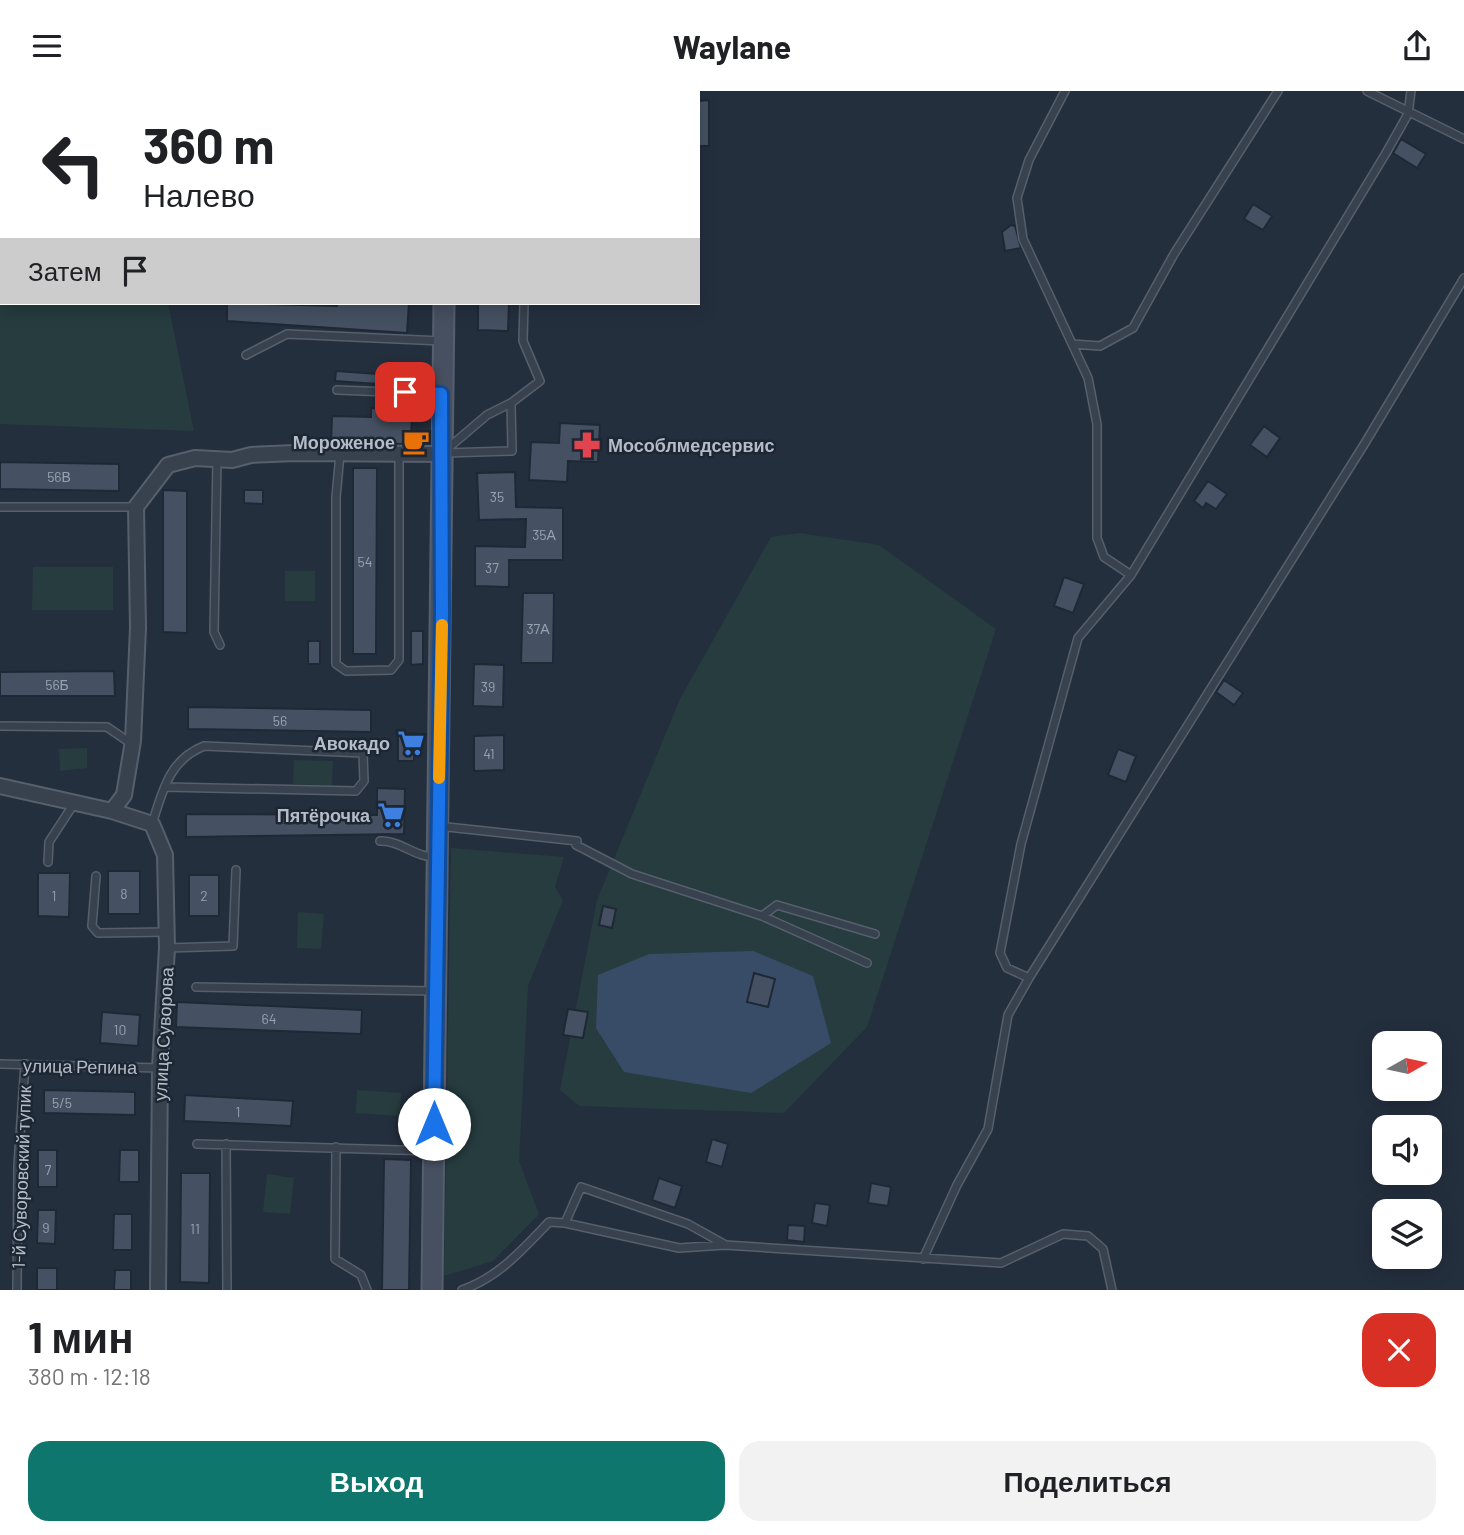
<!DOCTYPE html>
<html lang="ru">
<meta charset="utf-8">
<style>
body{margin:0;font-family:Barlow,sans-serif;background:#f2f2f2;color:#202124;height:100vh;display:flex;flex-direction:column;font-size:26px;white-space:nowrap}
*{box-sizing:border-box;margin:0}
p{font-size:23px;color:#757577}
.icon{flex:none;width:38px;height:38px;fill:none;stroke:currentColor;stroke-width:2;stroke-linecap:round;stroke-linejoin:round}
.map{position:relative;height:1199px;overflow:hidden}
.drawer{display:flex;flex-direction:column;background:#fff;flex:1}
.drawer>*{flex:none}
.guide{position:absolute;left:0px;top:0px;width:700px;height:214px;box-shadow:0 4px 18px #0003;background:#fff;color:#202124;overflow:hidden}
.needle{width:46px;rotate:81deg}
.buttons{position:absolute;left:1372px;top:940px;display:grid;gap:14px}
.buttons a{display:grid;place-items:center;width:70px;height:70px;border-radius:14px;background:#fff;box-shadow:0 4px 18px #0003;font-size:35px}
.pin{position:absolute;display:grid;place-items:center;width:60px;height:60px;color:#fff;margin:-30px;border-radius:14px;box-shadow:0 4px 10px #0006}
.me{position:absolute;width:77px;margin:-38px;rotate:0deg;stroke-linejoin:round;filter:drop-shadow(0 0 5px #0008)}
.turn{display:flex;align-items:center;gap:24px;height:147px;padding:0 28px;font-size:32px}
.turn .icon{width:91px;height:91px;stroke-width:2.5}
.turn b{display:block;font-size:49px;line-height:60px}
.then{display:flex;align-items:center;height:66px;padding:0 28px;background:#0003;gap:14px;font-size:26px}
.round{display:grid;place-items:center;flex:none;width:74px;height:74px;border-radius:21px;background:#f2f2f2}
.overview{display:flex;align-items:center;justify-content:space-between;height:119px;padding:0 28px}
h1{font-size:42px;font-weight:700;line-height:52px}
.primary-button{display:flex;gap:14px;margin-top:auto;padding:14px 28px}
.primary-button a{flex:1;height:80px;border-radius:21px;background:#0f766e;color:#fff;font-size:28px;font-weight:700;line-height:80px;text-align:center}
.primary-button a+a{background:#f2f2f2;color:#202124}
header{display:flex;justify-content:space-between;align-items:center;height:91px;padding:0 28px;background:#fff;font-size:32px;font-weight:700}
.map>svg:first-child{display:block}
</style>
<header><svg class="icon" aria-label="menu" viewBox="0 0 24 24"><path d="M4 6h16M4 12h16M4 18h16"/></svg>Waylane<svg class="icon" aria-label="share" viewBox="0 0 24 24"><path d="M12 15V3M7 8l5-5 5 5M5 13v7h14v-7"/></svg></header>
<div class="map">
<svg width="1464" height="1199" viewBox="0 0 1464 1199">
<rect width="100%" height="100%" fill="#242f3e"/>
<path fill="#263c3f" d="M0,20L2,212H168L194,340L0,333Z
M800,442L879,454L996,538L867,936L784,1022L579,1015L560,999L597,809L680,608L771,446Z
M33,476H113V519H32Z
M285,480H315V510H285Z
M87,657V677L60,680L59,658Z
M294,669L333,670L332,695L293,693Z
M451,757L564,766L555,796L563,809L528,895L519,1070L539,1123L493,1170L444,1185Z
M298,821L324,823L321,858L297,857Z
M357,999L401,1002L400,1025L356,1022Z
M267,1083L294,1087L290,1123L263,1121Z"/>
<path fill="#394c67" d="M753,860L813,885L831,952L751,1002L624,981L596,937L598,884L649,863Z"/>
<path fill="#455162" stroke="#1f2835" stroke-width="2" d="M709,9V55H698V10Z
M1401,48L1426,63L1417,77L1393,62Z
M1253,113L1272,125L1263,139L1244,128Z
M1011,134L1015,135L1021,157L1005,160L1002,141Z
M227,212L337,215V212H409L407,242L227,230Z
M478,212H509L508,240L478,239Z
M336,280L421,286V296L335,290Z
M371,317L412,318L411,353H331L332,325L371,326Z
M560,332L600,334L598,371L568,370L567,391L529,389L531,351L559,352Z
M1264,335L1280,347L1267,366L1250,354Z
M0,371L119,373V400L0,398Z
M353,377H377L376,563H353Z
M515,381L516,416L563,417V469H509V496L475,495V455L525,456L526,428L479,429L477,382Z
M1208,390L1227,403L1216,418L1206,412L1203,417L1194,410Z
M163,399L187,400V542L163,541Z
M244,399H263V413L244,412Z
M1064,486L1084,493L1073,522L1054,515Z
M523,502H554L553,572H521Z
M411,540H423V573L411,574Z
M308,550H320V573H308Z
M474,573L504,574L503,616L473,615Z
M114,580L115,605H0V581Z
M1224,589L1243,602L1234,614L1216,601Z
M188,616L371,619V641L188,638Z
M398,642L414,643V670H398Z
M504,644V679L474,680V645Z
M1118,658L1136,665L1126,691L1108,684Z
M377,697L405,698L404,743L186,746V723L377,724Z
M108,780H140V823H108Z
M38,782H70L69,826L38,825Z
M189,784H219V825H189Z
M603,815L616,818L612,837L599,834Z
M754,882L775,888L768,916L747,911Z
M177,911L362,919L361,943L176,936Z
M568,918L588,921L583,947L563,944Z
M102,921L140,924L138,955L100,952Z
M44,999L135,1001V1024L44,1022Z
M185,1004L293,1010L291,1035L184,1030Z
M712,1048L728,1053L722,1076L706,1071Z
M38,1059H57V1096H38Z
M120,1059H139V1091H119Z
M384,1068L411,1069L409,1199H382Z
M181,1082H210L209,1192L180,1191Z
M659,1087L682,1095L675,1117L652,1109Z
M871,1092L891,1096L888,1115L868,1112Z
M815,1112L830,1114L827,1135L812,1132Z
M38,1119H56L55,1153L37,1152Z
M114,1123H132V1159H113Z
M788,1134L805,1135L804,1151L787,1149Z
M37,1177H57V1199H37Z
M115,1179H131V1199H114Z"/>
<g fill="none" stroke-linecap="round" stroke-linejoin="round">
<g stroke="#565f6c" stroke-width="10">
<path id="lane" d="M556,0V2
M639,0V2
M1065,0L1029,69L1017,107L1023,148L1088,287L1097,333V447L1104,466L1131,484
M1367,0L1464,48
M1072,253L1100,255L1133,237L1174,163L1278,0
M246,264L287,243L442,250
M337,299L440,303
M447,358L487,324L511,312L540,290L523,250L524,212
M445,362L512,360L511,312
M340,363L336,406V573L346,580L391,579L399,569V363
M217,368L214,541L220,554
M0,416H136
M0,635L107,636L126,649L133,650
M152,733C163,699 169,669 204,655L363,662L364,690L356,700L165,696
M438,735L577,750
M380,750C400,749 416,767 436,766
M576,754L632,783L762,825L867,872
M48,771L49,751L75,711
M96,785L92,835L98,842L166,841
M762,825L777,814L875,843
M167,857L233,855L236,779
M1029,887L1007,877L1000,862L1021,753L1078,547L1131,484L1386,62L1408,23L1411,0
M196,896L434,900
M0,973L159,977
M197,1053L433,1060
M226,1053L227,1199
M336,1056L335,1168L361,1184L367,1199
M565,1132L581,1096L688,1133L724,1153
M923,1168L957,1094L988,1038L1008,924L1029,887L1365,352L1464,187
M17,1199L18,1074L25,973
M462,1199C499,1186 522,1159 549,1131L565,1132L679,1157L725,1154L1001,1172L1063,1143L1088,1145L1103,1158L1112,1199"/>
</g>
<g stroke="#565f6c" stroke-width="18">
<path id="street" d="M0,695L112,720L152,733L165,764L167,857L160,977L158,1199
M112,720L124,704L133,650L138,537L136,416L168,374L195,367L232,369L251,364L295,362L441,363"/>
</g>
<g stroke="#565f6c" stroke-width="23">
<path id="secondary" d="M452,2V0
M432,1199L444,212"/>
</g>
<use href="#lane" stroke="#38414e" stroke-width="7"/>
<use href="#street" stroke="#38414e" stroke-width="14"/>
<use href="#secondary" stroke="#465061" stroke-width="19"/>
</g>
<g fill="none" stroke-linecap="round" stroke-linejoin="round">
<g stroke="#114b97" stroke-width="18">
<path id="route" d="M405,301L441,303L442,521L434,1033"/>
</g>
<use href="#route" stroke="#1a73e8" stroke-width="12"/>
<path stroke="#f59e0b" stroke-width="12" d="M439,687L442,534"/>
</g>
<defs>
<g id="cafe-bare" transform="scale(2.1)"><path d="M-5.5-4.5H6V0H3Q3 3.5 0 3.5H-2.5Q-5.5 3.5-5.5 0ZM3-3.2v2h1.7v-2ZM-6 4.5H4V6H-6Z" fill="#e8710a" stroke="#1d2633" stroke-width="2.5" paint-order="stroke"/></g>
<g id="pharmacy-bare" transform="scale(2.1)"><path d="M-2-6h4v4h4v4h-4v4h-4v-4h-4v-4h4Z" fill="#e0444e" stroke="#1d2633" stroke-width="2.5" paint-order="stroke"/></g>
<g id="supermarket-bare" transform="scale(2.1)"><path d="M-6-5.5h2.5l.6 2H6L4.5 2H-2.5L-4.4-4H-6ZM-1.5 3.2a1.3 1.3 0 1 0 .1 0ZM3 3.2a1.3 1.3 0 1 0 .1 0Z" fill="#3f7fe0" stroke="#1d2633" stroke-width="2.5" paint-order="stroke"/></g>
</defs>
<g fill-rule="evenodd">
<use href="#cafe-bare" x="416" y="351"/>
<use href="#pharmacy-bare" x="587" y="354"/>
<use href="#supermarket-bare" x="411" y="652"/>
<use href="#supermarket-bare" x="391" y="724"/>
</g>
<g text-anchor="middle" dominant-baseline="central" stroke-width="5" stroke-linejoin="round" paint-order="stroke">
<g font-size="14" fill="#98a1af">
<text x="59" y="385">56В</text>
<text x="497" y="405">35</text>
<text x="544" y="443">35А</text>
<text x="365" y="470">54</text>
<text x="492" y="476">37</text>
<text x="538" y="537">37А</text>
<text x="57" y="593">56Б</text>
<text x="488" y="595">39</text>
<text x="280" y="629">56</text>
<text x="489" y="662">41</text>
<text x="124" y="802">8</text>
<text x="54" y="804">1</text>
<text x="204" y="804">2</text>
<text x="269" y="927">64</text>
<text x="120" y="938">10</text>
<text x="62" y="1011">5/5</text>
<text x="238" y="1020">1</text>
<text x="48" y="1078">7</text>
<text x="46" y="1136">9</text>
<text x="195" y="1137">11</text>
</g>
<g font-size="18" font-weight="bold" fill="#b4bcc9" stroke="#1d2633" text-anchor="end">
<text x="395" y="351">Мороженое</text>
<text x="608" y="354" text-anchor="start">Мособлмедсервис</text>
<text x="390" y="652">Авокадо</text>
<text x="370" y="724">Пятёрочка</text>
</g>
<g font-size="18" fill="#b4bcc9" stroke="#1d2633">
<text transform="translate(163 943) rotate(-87)">улица Суворова</text>
<text transform="translate(80 975) rotate(1)">улица Репина</text>
<text transform="translate(21 1086) rotate(-88)">1-й Суворовский тупик</text>
</g>
</g>
</svg>
<div class="buttons">
<a><svg class="needle" viewBox="-14 -14 28 28"><path d="M0-13l5 13h-10z" fill="#e53935"/><path d="M0 13l5-13h-10z" fill="#757577"/></svg></a>
<a><svg class="icon" aria-label="sound" viewBox="0 0 24 24"><path d="M4 9h4l5-4v14l-5-4H4zM17 9q2 3 0 6"/></svg></a>
<a><svg class="icon" aria-label="layers" viewBox="0 0 24 24"><path d="M12 4l9 5-9 5-9-5zM3 14l9 5 9-5"/></svg></a>
</div>
<div class="pin" style="left:405px;top:301px;background:#d93025"><svg class="icon" aria-label="arrive" viewBox="0 0 24 24"><path d="M6 21V4h12l-3 4 3 4H6"/></svg></div>
<svg class="me" style="left:434px;top:1033px" viewBox="-20 -20 40 40"><circle r="19" fill="#fff"/><path d="M0-13L10 11 0 6-10 11z" fill="#1a73e8"/></svg>
<div class="guide">
<div class="turn"><svg class="icon" aria-label="left" viewBox="0 0 24 24"><path d="M17 20v-9H6M10 6l-5 5 5 5"/></svg><div><b>360 m</b>Налево</div></div>
<div class="then">Затем<svg class="icon" aria-label="arrive" viewBox="0 0 24 24"><path d="M6 21V4h12l-3 4 3 4H6"/></svg></div>
</div>
</div>
<section class="drawer">
<div class="overview"><div><h1>1 мин</h1><p>380 m · 12:18</p></div><a class="round" style="background:#d93025;color:#fff"><svg class="icon" aria-label="close" viewBox="0 0 24 24"><path d="M6 6l12 12M18 6L6 18"/></svg></a></div>
<div class="primary-button"><a>Выход</a><a>Поделиться</a></div>
</section>
